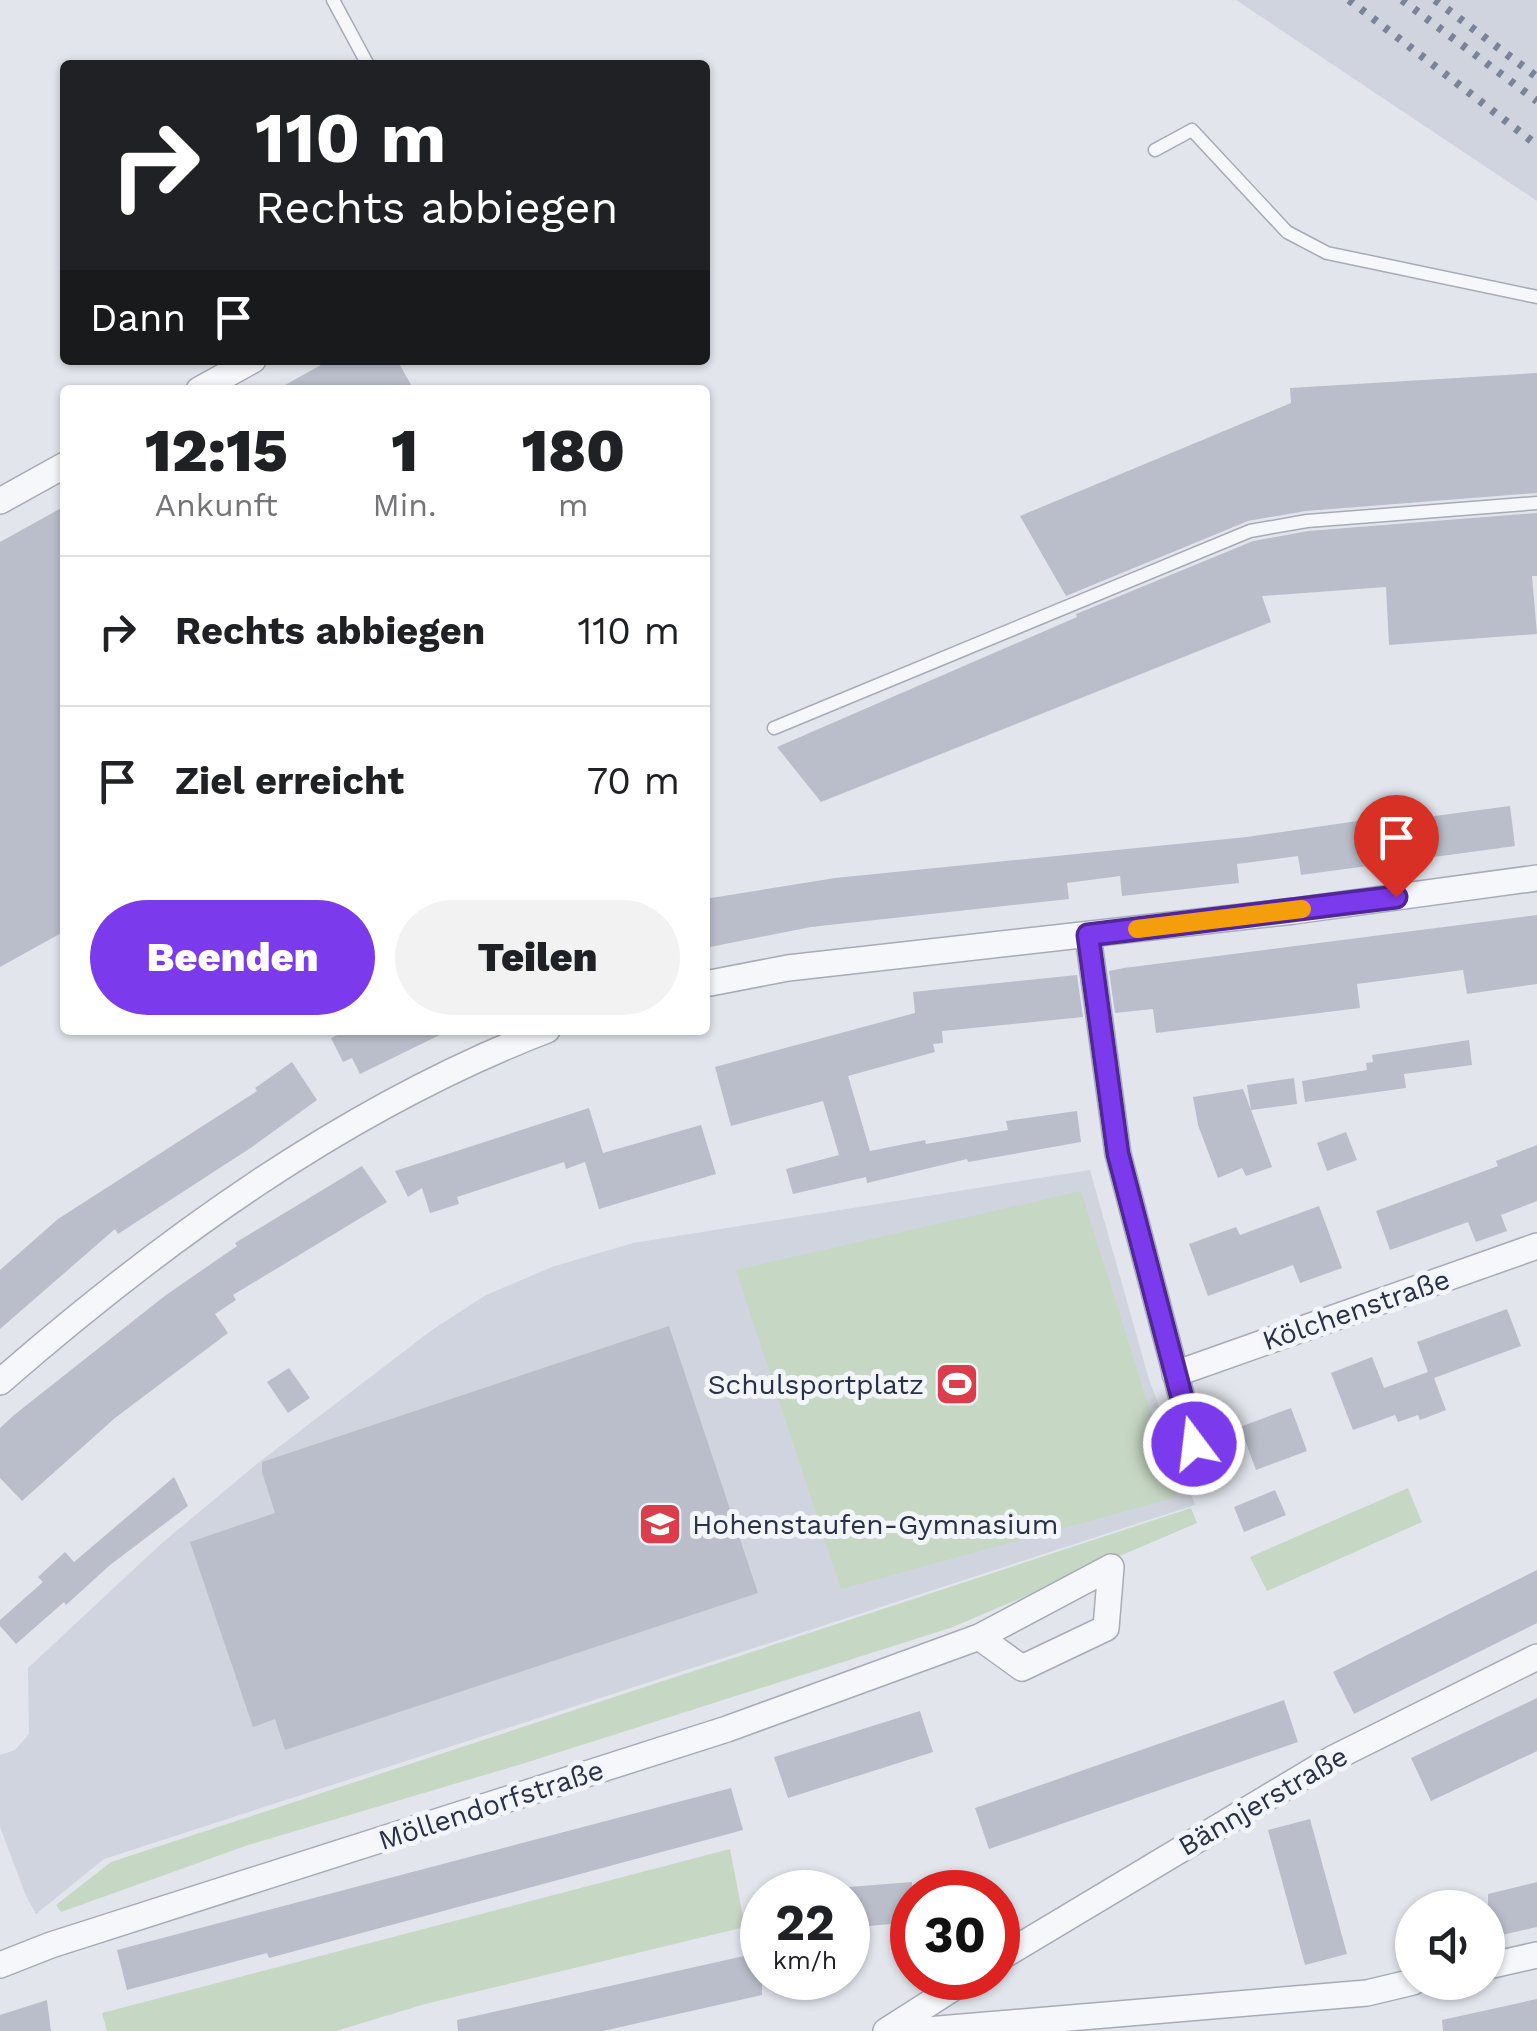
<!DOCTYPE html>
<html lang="de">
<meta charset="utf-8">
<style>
body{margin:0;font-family:"Work Sans",sans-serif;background:#f2f2f2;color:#202124;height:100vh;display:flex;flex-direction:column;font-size:38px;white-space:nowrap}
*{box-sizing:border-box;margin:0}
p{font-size:32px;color:#757577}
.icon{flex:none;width:55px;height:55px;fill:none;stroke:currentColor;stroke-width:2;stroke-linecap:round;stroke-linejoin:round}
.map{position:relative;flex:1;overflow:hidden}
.sheet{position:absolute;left:60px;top:385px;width:650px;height:650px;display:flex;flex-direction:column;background:#fff;border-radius:10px;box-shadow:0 2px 8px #0004}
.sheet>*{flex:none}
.hud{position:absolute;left:60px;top:60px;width:650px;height:305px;border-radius:10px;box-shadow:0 2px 8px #0004;background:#202124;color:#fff;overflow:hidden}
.tools{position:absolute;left:1395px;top:1890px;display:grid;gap:20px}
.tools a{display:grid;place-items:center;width:110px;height:110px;border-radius:50%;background:#fff;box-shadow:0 2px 8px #0004;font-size:50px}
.speed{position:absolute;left:740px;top:1870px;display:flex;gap:20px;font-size:50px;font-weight:700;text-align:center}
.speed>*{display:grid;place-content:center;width:130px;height:130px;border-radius:50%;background:#fff;box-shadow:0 2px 8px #0004;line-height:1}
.speed small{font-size:25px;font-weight:400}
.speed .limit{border:15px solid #d22;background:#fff;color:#111}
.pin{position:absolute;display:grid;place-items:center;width:85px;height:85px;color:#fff;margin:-102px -42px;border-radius:50% 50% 50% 0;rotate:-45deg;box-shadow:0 0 10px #0007}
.pin .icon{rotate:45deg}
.me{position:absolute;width:110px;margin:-55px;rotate:345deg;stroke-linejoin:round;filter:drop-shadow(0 0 8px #0008)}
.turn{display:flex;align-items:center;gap:35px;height:210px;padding:0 30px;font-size:45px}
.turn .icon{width:130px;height:130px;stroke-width:2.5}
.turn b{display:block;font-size:70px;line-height:85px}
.then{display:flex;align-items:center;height:95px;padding:0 30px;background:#0003;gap:20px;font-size:38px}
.eta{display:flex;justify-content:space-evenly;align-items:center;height:170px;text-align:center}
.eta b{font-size:60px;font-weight:800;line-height:70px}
.cta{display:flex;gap:20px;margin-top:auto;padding:20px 30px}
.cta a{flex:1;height:115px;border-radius:60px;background:#7c3aed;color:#fff;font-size:40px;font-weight:800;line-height:115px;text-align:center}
.cta a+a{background:#f2f2f2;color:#202124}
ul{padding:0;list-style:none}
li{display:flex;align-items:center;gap:30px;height:150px;padding:0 30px;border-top:2px solid #e0e0e0}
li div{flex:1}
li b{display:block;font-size:38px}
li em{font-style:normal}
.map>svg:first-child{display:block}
</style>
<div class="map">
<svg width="1537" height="2031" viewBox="0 0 1537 2031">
<rect width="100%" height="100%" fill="#e2e5ec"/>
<path fill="#d0d4de" d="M1236,0H1537V201Z
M1090,1170L1148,1376L1195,1505L104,1859L36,1914L26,1896L0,1827V1755L15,1750L29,1734L28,1668L162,1543L258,1463L432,1330L486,1295L552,1267L633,1243Z"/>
<path fill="#c6d7c3" d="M1081,1191L1177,1497L841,1589L736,1270Z
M1408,1488L1422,1522L1267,1591L1250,1557Z
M1191,1508L1197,1523L953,1627L525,1763L248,1845L61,1912L56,1905L111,1862Z
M730,1849L745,1927L425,2004L336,2031H107L102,2013Z"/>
<path fill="#b9beca" d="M330,360H397L414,390H276Z
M1537,373V493L1306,511L1248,521L1066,596L1020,516L1291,403L1290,388Z
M65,506V931L0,967V542Z
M1537,513V576H1532L1537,634L1389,645L1386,587L1262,596L1271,622L821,802L777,747L1077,617L1076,614L1253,541L1308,531Z
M1510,806L1515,846L1301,875L1298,856L1237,864L1239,883L1122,896L1120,876L1067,883L1069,899L811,927L705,948V899L835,878L1247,837L1426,811L1427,817Z
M1537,915V984L1467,994L1463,970L1357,984L1360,1008L1156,1033L1153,1009L1115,1013L1109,971L1124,968Z
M1077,975L1083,1017L942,1031L943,1043L933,1044L935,1052L848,1076L870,1151L925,1140L926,1144L1008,1130L1006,1121L1077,1111L1081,1142L968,1162L967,1159L867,1183L866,1177L793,1194L786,1169L839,1155L823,1101L731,1126L715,1067L915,1013L913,992Z
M348,1030H450L360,1074L352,1058L343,1062L331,1038Z
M1469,1040L1472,1065L1404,1074L1406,1088L1305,1102L1302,1081L1367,1070L1366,1063L1373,1062L1372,1055Z
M292,1062L317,1100L252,1147L118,1234L115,1229L0,1329V1270L58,1219L257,1091L255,1088Z
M1294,1078L1297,1104L1251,1110L1272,1167L1246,1176L1242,1168L1218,1178L1198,1125L1193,1097L1243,1089L1251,1110L1247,1085Z
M589,1108L603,1153L701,1125L716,1174L599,1209L585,1162L566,1169L564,1162L457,1197L459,1204L430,1213L422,1188L408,1197L395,1171Z
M1346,1132L1357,1160L1327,1171L1317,1143Z
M1537,1145V1201L1501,1215L1507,1231L1476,1242L1468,1222L1390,1250L1376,1211L1498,1166L1496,1161Z
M362,1166L387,1202L233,1295L236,1300L215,1314L228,1333L115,1418L22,1501L0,1478V1428L14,1415L166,1295L237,1246L235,1243Z
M1319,1206L1342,1268L1300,1283L1293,1265L1208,1296L1189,1244L1236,1227L1240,1235Z
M1507,1309L1521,1346L1434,1378L1446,1410L1420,1420L1418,1415L1398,1422L1395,1415L1353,1430L1331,1373L1372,1357L1384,1388L1428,1372L1417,1342Z
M669,1326L758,1593L285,1750L275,1719L253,1727L190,1542L275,1513L262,1472V1462Z
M289,1368L310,1398L288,1413L267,1382Z
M1291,1408L1307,1451L1256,1470L1240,1427Z
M174,1477L188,1506L110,1565L66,1605L64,1602L16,1644L0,1626V1620L43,1582L38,1577L65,1552L74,1562Z
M1275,1490L1286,1515L1244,1532L1234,1507Z
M1537,1570V1623L1354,1714L1333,1672Z
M1537,1698V1751L1431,1801L1411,1758Z
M1284,1700L1298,1742L989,1849L975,1808Z
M920,1711L933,1752L788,1798L774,1757Z
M731,1788L743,1830L269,1958L267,1953L127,1990L117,1950Z
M1310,1819L1347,1954L1305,1965L1268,1830Z
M912,1882V1922L848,1928V1887Z
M1537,1882V1927L1488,1938V1894Z
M762,1952V1995L603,2031H458L457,2020Z
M1537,1999V2031H1443L1442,2020Z
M47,2000L51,2031H0V2015Z"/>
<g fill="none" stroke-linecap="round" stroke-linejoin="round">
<g stroke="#a6abb7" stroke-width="15">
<path id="lane" d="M333,0L368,65
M1155,150L1192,130L1287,232L1327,253L1537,297
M774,728L1250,531L1307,521L1537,503"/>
</g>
<g stroke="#a6abb7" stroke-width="28">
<path id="street" d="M199,390L253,360
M0,501L65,465
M1088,935L1118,1154L1194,1444
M705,984L788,968L1294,911L1537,878
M1175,1374L1537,1246
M0,1382C162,1241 345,1108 547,1030
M998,1959L1332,1759L1537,1657
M0,1965L51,1945L727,1729L979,1637L1111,1567L1106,1628L1022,1668L979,1637
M1488,1966L1537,1955
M886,2031L969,1978
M915,2031L1367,1993L1413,1982"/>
</g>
<use href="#lane" stroke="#f6f7fa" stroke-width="12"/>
<use href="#street" stroke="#f6f7fa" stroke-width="25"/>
<path stroke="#7a8397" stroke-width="8" stroke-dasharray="5 10" stroke-linecap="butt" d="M1349,0L1537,145
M1402,0L1537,101
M1435,0L1537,77"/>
</g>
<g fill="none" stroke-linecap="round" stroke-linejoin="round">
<g stroke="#51269a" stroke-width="25">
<path id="route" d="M1194,1444L1118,1154L1088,935L1396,897"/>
</g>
<use href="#route" stroke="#7c3aed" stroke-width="18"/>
<path stroke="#f59e0b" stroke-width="18" d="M1137,929L1302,909"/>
</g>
<defs>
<g id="stadium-square" transform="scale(2.25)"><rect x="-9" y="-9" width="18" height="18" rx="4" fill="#db3d4b" stroke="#f2f5f9"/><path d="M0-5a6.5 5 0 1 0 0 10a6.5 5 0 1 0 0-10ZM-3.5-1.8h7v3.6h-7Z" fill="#fff"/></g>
<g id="school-square" transform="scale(2.25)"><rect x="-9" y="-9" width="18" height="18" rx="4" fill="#db3d4b" stroke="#f2f5f9"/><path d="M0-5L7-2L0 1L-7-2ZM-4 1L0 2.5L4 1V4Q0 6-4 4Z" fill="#fff"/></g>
</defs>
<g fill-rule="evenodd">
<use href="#stadium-square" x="957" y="1384"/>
<use href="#school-square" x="660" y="1524"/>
</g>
<g text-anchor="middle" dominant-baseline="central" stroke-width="10" stroke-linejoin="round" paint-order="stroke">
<g font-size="28" fill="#283146" stroke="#f2f5f9">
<text transform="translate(1356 1310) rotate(-19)">Kölchenstraße</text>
<text transform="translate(1263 1801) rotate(-30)">Bännjerstraße</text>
<text transform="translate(491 1805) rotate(-18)">Möllendorfstraße</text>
</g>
<g font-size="28" fill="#283146" stroke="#f2f5f9" text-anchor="end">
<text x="924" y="1384">Schulsportplatz</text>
<text x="692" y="1524" text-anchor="start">Hohenstaufen-Gymnasium</text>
</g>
</g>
</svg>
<div class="tools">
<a><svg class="icon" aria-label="sound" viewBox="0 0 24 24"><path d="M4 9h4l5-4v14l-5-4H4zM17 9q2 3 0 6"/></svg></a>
</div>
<div class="speed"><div>22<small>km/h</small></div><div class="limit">30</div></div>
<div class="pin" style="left:1396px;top:897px;background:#d93025"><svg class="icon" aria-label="arrive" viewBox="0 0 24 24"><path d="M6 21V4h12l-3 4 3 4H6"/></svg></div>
<svg class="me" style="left:1194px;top:1444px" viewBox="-20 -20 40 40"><circle r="17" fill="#7c3aed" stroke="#fff" stroke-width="3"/><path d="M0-11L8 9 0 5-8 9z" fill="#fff"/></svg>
<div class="hud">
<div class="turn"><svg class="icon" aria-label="right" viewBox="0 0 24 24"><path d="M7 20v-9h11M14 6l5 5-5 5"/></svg><div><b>110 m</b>Rechts abbiegen</div></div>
<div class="then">Dann<svg class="icon" aria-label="arrive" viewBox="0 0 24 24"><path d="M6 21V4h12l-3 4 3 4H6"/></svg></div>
</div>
<section class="sheet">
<div class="eta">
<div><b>12:15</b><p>Ankunft</p></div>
<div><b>1</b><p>Min.</p></div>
<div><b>180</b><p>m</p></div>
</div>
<ul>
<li><svg class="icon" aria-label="right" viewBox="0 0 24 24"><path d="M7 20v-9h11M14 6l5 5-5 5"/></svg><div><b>Rechts abbiegen</b></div><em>110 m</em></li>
<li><svg class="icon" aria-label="arrive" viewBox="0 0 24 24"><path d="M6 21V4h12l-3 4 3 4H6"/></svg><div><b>Ziel erreicht</b></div><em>70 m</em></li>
</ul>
<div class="cta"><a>Beenden</a><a>Teilen</a></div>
</section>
</div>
